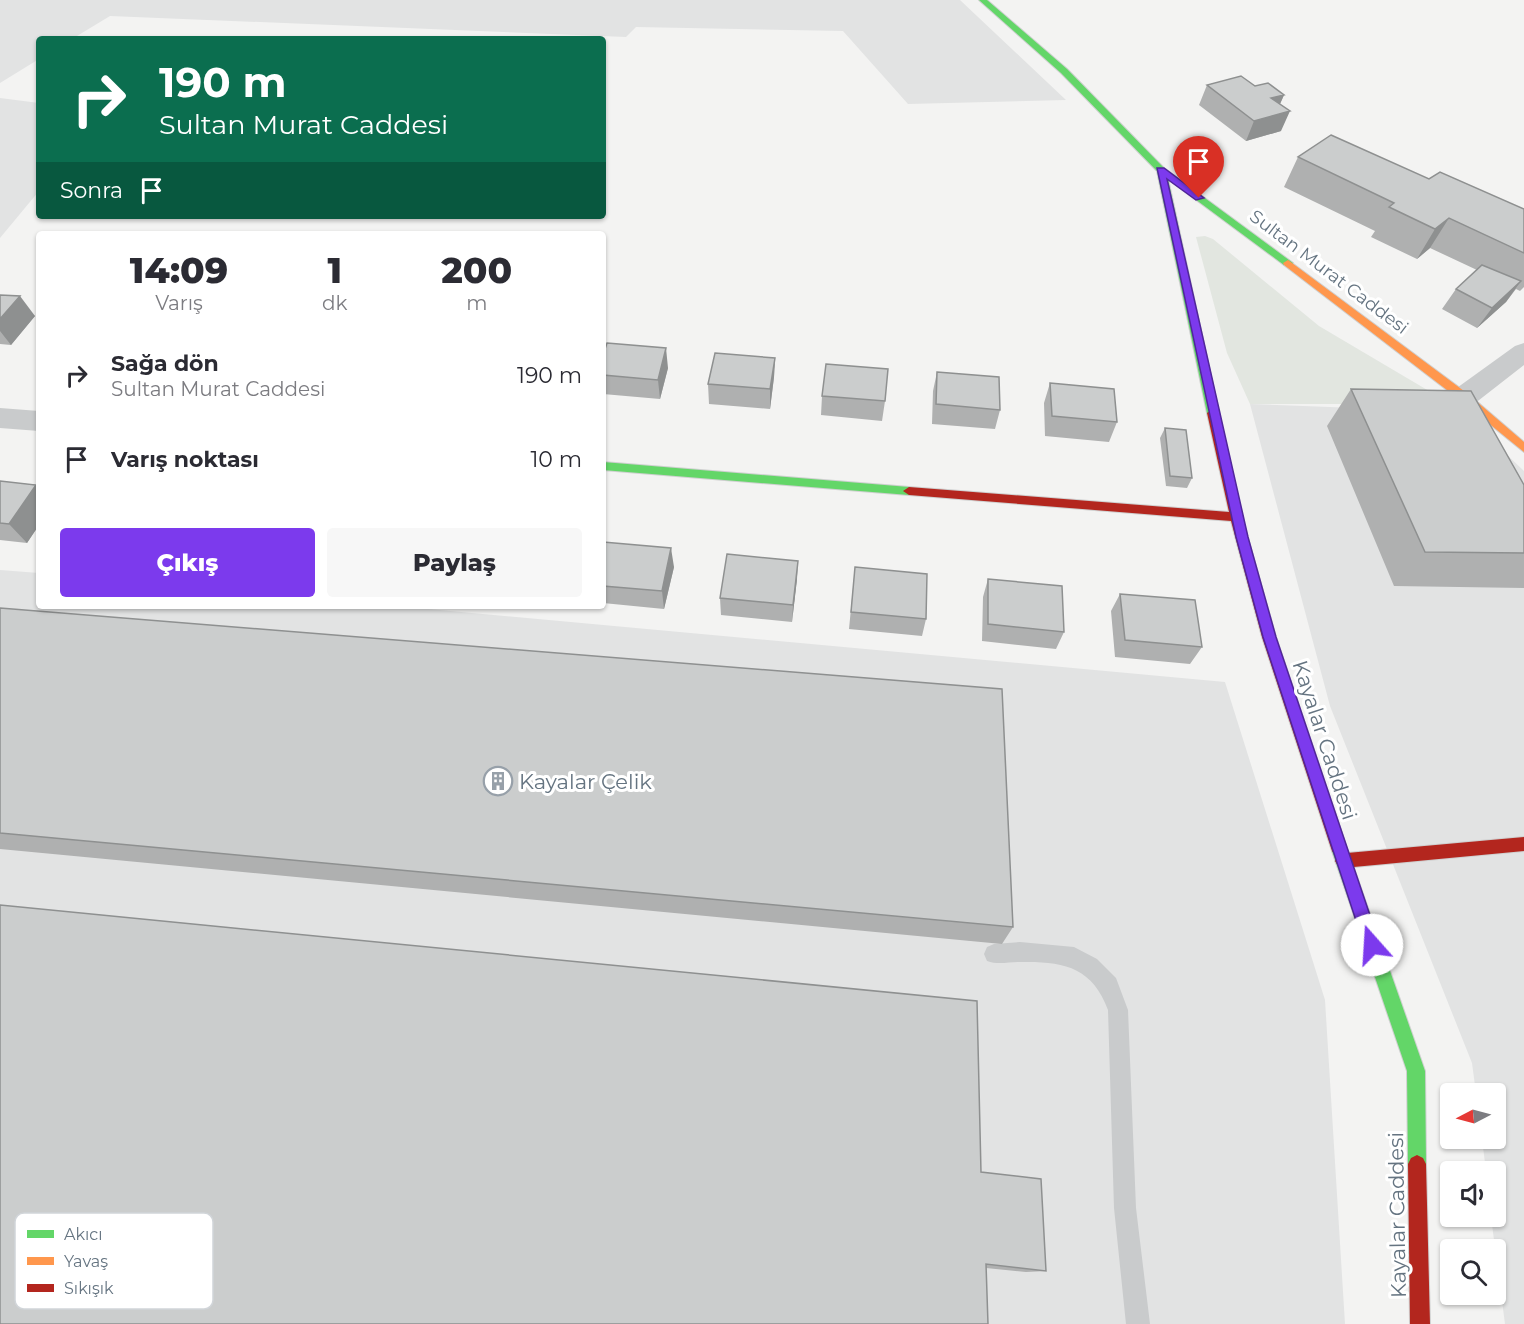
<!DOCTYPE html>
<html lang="tr">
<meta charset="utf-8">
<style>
body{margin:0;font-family:Montserrat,sans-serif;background:#f7f7f7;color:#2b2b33;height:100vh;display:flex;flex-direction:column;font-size:22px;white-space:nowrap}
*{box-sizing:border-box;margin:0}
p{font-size:20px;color:#7c7c81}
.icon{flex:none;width:33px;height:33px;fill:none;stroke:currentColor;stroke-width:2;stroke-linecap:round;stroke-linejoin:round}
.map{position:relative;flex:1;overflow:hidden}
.details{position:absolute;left:36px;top:231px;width:570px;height:378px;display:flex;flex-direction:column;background:#fff;border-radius:6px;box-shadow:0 2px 4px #0004}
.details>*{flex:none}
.top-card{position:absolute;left:36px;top:36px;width:570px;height:183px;border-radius:6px;box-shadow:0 2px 4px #0004;background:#0b6e4f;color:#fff;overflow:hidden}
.needle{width:39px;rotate:264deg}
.fabs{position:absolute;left:1440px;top:1083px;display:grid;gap:12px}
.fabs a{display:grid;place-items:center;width:66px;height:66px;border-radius:6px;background:#fff;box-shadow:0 2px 4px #0004;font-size:30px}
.pin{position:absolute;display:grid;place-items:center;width:51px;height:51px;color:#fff;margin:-62px -26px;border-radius:50% 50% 50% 0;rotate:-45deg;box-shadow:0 0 6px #0007}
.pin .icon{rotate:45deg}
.me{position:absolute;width:66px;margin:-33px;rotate:341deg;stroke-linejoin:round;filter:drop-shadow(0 0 4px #0008)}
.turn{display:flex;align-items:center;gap:21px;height:126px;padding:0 24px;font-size:27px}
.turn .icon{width:78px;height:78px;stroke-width:2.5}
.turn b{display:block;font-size:42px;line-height:51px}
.then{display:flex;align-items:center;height:57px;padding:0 24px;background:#0003;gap:12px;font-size:22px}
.eta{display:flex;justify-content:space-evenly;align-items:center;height:102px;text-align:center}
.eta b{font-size:36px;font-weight:800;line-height:42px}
.cta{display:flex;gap:12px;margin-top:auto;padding:12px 24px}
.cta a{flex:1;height:69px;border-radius:6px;background:#7c3aed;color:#fff;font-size:24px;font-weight:800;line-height:69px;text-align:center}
.cta a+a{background:#f7f7f7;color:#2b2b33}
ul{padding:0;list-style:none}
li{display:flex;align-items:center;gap:18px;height:84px;padding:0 24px}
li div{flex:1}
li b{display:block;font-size:22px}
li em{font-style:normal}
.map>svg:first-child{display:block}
</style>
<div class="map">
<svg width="1524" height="1324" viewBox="0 0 1524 1324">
<rect width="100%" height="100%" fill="#f3f3f2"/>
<path fill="#e2e3e3" d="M0,0H960L1066,100L908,104L843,31L636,27L626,37L110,16L72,39H39V59L0,83Z
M0,98L39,103V191L0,238Z
M1250,404L1462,412L1524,471V1324H1505L1491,1217L1496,1216V1172L1486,1171L1482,1139L1496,1138V1094L1476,1093L1472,1063L1330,706Z
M0,570L39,573V606H396L1225,682L1325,1000L1345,1324H0Z"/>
<path fill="#e2e6e0" d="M1205,236L1213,239L1319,326L1451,404H1250L1227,353L1196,237Z"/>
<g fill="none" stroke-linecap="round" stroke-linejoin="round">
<g stroke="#cfd0d0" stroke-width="2">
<path id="fast" d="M979,0H987L1067,69L1164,168L1293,263L1292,265H1284L1168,179L1219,413L1217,416H1209L1207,413L1157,171L1061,73Z
M603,462L909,487L915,491L909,495L603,470Z
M1340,844L1345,846L1348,851L1425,1071L1426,1164L1423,1170L1417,1173L1411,1170L1408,1164L1407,1071L1332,851L1335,846Z"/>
</g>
<g stroke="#cfd0d0" stroke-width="2">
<path id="slow" d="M1288,260L1468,394L1524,442V452L1460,400L1284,265L1283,263Z"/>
</g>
<g stroke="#cfd0d0" stroke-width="2">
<path id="jam" d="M1213,409L1219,413L1242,517L1276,637L1348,851L1347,853L1524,837V851L1343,868L1338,866L1335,861L1337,857L1332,851L1262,637L1231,521L909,495L903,491L909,487L1229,512L1207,413Z
M1417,1155L1423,1158L1426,1164L1430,1324H1410L1408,1164L1411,1158Z"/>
</g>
<path fill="#c9cbcc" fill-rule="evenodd" d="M1020,942L1074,947L1097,959L1116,978L1128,1010L1136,1208L1150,1324H1126L1114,1208L1108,1010C1092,966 1062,961 1019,962C1008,962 998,965 987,961L984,954L987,947L994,944Z"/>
<path fill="#c9cbcc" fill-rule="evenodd" d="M1524,343V365L1474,404L1464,406L1454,404L1450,397L1454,390L1515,346Z
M0,408L39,411V431L0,428Z"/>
<use href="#fast" fill="#63d668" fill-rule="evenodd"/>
<use href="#slow" fill="#ff974d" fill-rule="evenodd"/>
<use href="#jam" fill="#b3261e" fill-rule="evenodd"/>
</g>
<path fill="#afb0b0" d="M1207,85L1255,86L1284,95L1280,104L1281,131L1246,141L1199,105Z
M1298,157L1429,179L1524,209V287L1520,291L1516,289L1506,302L1477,328L1442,309L1456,289L1477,270L1430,248L1417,259L1371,237L1375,231L1284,187Z
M0,295L35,316L11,345L0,344Z
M603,355L668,368L660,399L603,394Z
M775,358L774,377L770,409L709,404L708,384Z
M937,372L1000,410L995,429L932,424L933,391Z
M1050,383L1117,422L1109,442L1045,436L1044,403Z
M1351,389L1524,485V588L1394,586L1327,426Z
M822,396L885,401L882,421L821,415Z
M1165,428L1192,478L1187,488L1166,486L1160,438Z
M0,481L36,485L39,488V525L27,543L0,540Z
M603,542L674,567L664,609L603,603Z
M855,567L926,619L922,636L849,629Z
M797,579L792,622L721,615L720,598Z
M988,579L1064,632L1056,649L982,641L983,597Z
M1120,594L1202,647L1190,664L1115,657L1111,611Z
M0,608L1013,927L1002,944L0,849Z
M981,1172L1046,1271L1026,1272L986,1268Z"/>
<path fill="#8e9090" d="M1284,95L1275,115L1271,98Z
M1290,111L1281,131L1246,141L1254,121Z
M1449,218L1430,248L1417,259L1435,229Z
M1521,281L1506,302L1477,328L1492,308Z
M20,296L35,316L11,345L0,331V319Z
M666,348L668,368L660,399L658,380Z
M775,358L774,377L770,409V389Z
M36,485L39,488V525L27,543L9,524Z
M671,548L674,567L664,609L662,591Z
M798,561L797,579L792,622L793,605Z"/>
<path fill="#cbcdcd" stroke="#8e9090" stroke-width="1.5" d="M1241,76L1255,86L1268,83L1284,95L1271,98L1290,111L1254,121L1207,85Z
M1331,135L1429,179L1440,172L1524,209V253L1449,218L1435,229L1389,207L1394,203L1298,157Z
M1482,265L1521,281L1492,308L1456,289Z
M0,295L20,296L0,319Z
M607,343L666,348L658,380L603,375V355Z
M715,353L775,358L770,389L708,384Z
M826,364L888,369L885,401L822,396Z
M937,372L999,377L1000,410L936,404Z
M1050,383L1114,389L1117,422L1052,416Z
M1351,389L1471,391L1524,485V553L1425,552Z
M1165,428L1186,430L1192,478L1170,476Z
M0,481L36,485L9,524L0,523Z
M603,542L671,548L662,591L603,586Z
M727,554L798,561L793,605L720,598Z
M855,567L927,574L926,619L851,612Z
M988,579L1062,586L1064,632L988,624Z
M1120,594L1195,600L1202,647L1125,640Z
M0,608L1002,689L1013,927L0,833Z
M0,905L977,1001L981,1172L1041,1179L1046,1271L986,1264L988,1324H0Z"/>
<path fill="#7c3aed" stroke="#51269a" stroke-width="1.5" d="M1157,168H1164L1204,198L1196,200L1167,179L1248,537L1276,637L1380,945L1377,950L1372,953L1366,950L1364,945L1263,637L1236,537Z"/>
<defs>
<g id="building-ring" transform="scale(1.5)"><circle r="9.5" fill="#fff" stroke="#97a0a9" stroke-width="1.5"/><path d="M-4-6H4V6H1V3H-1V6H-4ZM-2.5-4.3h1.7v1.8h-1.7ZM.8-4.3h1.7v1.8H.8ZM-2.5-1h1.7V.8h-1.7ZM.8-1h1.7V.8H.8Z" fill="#97a0a9"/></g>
</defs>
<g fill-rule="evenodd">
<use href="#building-ring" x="498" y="781"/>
</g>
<g text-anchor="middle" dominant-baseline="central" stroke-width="6" stroke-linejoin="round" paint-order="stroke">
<g font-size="18" fill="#657481" stroke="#fff">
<text transform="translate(1329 272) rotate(37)">Sultan Murat Caddesi</text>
</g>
<g font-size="21" fill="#657481" stroke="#fff">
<text transform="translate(1325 740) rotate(72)">Kayalar Caddesi</text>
<text transform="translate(1397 1215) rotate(-91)">Kayalar Caddesi</text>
</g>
<g font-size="21" fill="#657481" stroke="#fff" text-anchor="start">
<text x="519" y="781">Kayalar Çelik</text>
</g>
</g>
<rect x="15" y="1213" width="198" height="96" rx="9" fill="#fff" stroke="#d1d5d9" stroke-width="1.5"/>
<rect x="27" y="1230" width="27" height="8" fill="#63d668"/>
<rect x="27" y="1257" width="27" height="8" fill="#ff974d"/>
<rect x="27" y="1284" width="27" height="8" fill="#b3261e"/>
<g font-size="16" fill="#657481">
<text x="64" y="1240">Akıcı</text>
<text x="64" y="1267">Yavaş</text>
<text x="64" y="1294">Sıkışık</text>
</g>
</svg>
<div class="fabs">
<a><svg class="needle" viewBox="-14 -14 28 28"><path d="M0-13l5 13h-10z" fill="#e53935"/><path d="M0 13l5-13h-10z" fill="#7c7c81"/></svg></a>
<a><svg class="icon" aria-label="sound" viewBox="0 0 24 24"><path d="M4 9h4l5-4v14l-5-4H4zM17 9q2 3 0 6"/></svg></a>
<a><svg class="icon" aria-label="search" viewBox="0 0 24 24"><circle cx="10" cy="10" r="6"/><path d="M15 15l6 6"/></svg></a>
</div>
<div class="pin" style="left:1199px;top:198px;background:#d93025"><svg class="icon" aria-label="arrive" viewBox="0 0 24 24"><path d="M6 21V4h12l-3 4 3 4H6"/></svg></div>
<svg class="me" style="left:1372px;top:945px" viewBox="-20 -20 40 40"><circle r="19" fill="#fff"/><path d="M0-13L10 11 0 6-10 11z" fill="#7c3aed"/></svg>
<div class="top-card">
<div class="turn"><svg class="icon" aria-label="right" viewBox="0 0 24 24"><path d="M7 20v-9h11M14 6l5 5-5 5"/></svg><div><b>190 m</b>Sultan Murat Caddesi</div></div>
<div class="then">Sonra<svg class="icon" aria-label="arrive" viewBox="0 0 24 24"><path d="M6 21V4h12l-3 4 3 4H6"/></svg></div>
</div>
<section class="details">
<div class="eta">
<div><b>14:09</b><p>Varış</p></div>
<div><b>1</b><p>dk</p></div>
<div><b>200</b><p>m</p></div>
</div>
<ul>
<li><svg class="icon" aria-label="right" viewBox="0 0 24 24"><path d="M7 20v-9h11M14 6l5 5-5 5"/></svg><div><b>Sağa dön</b><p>Sultan Murat Caddesi</p></div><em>190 m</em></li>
<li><svg class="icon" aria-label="arrive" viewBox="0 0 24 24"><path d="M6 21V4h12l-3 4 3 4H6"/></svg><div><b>Varış noktası</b></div><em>10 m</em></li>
</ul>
<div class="cta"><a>Çıkış</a><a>Paylaş</a></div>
</section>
</div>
